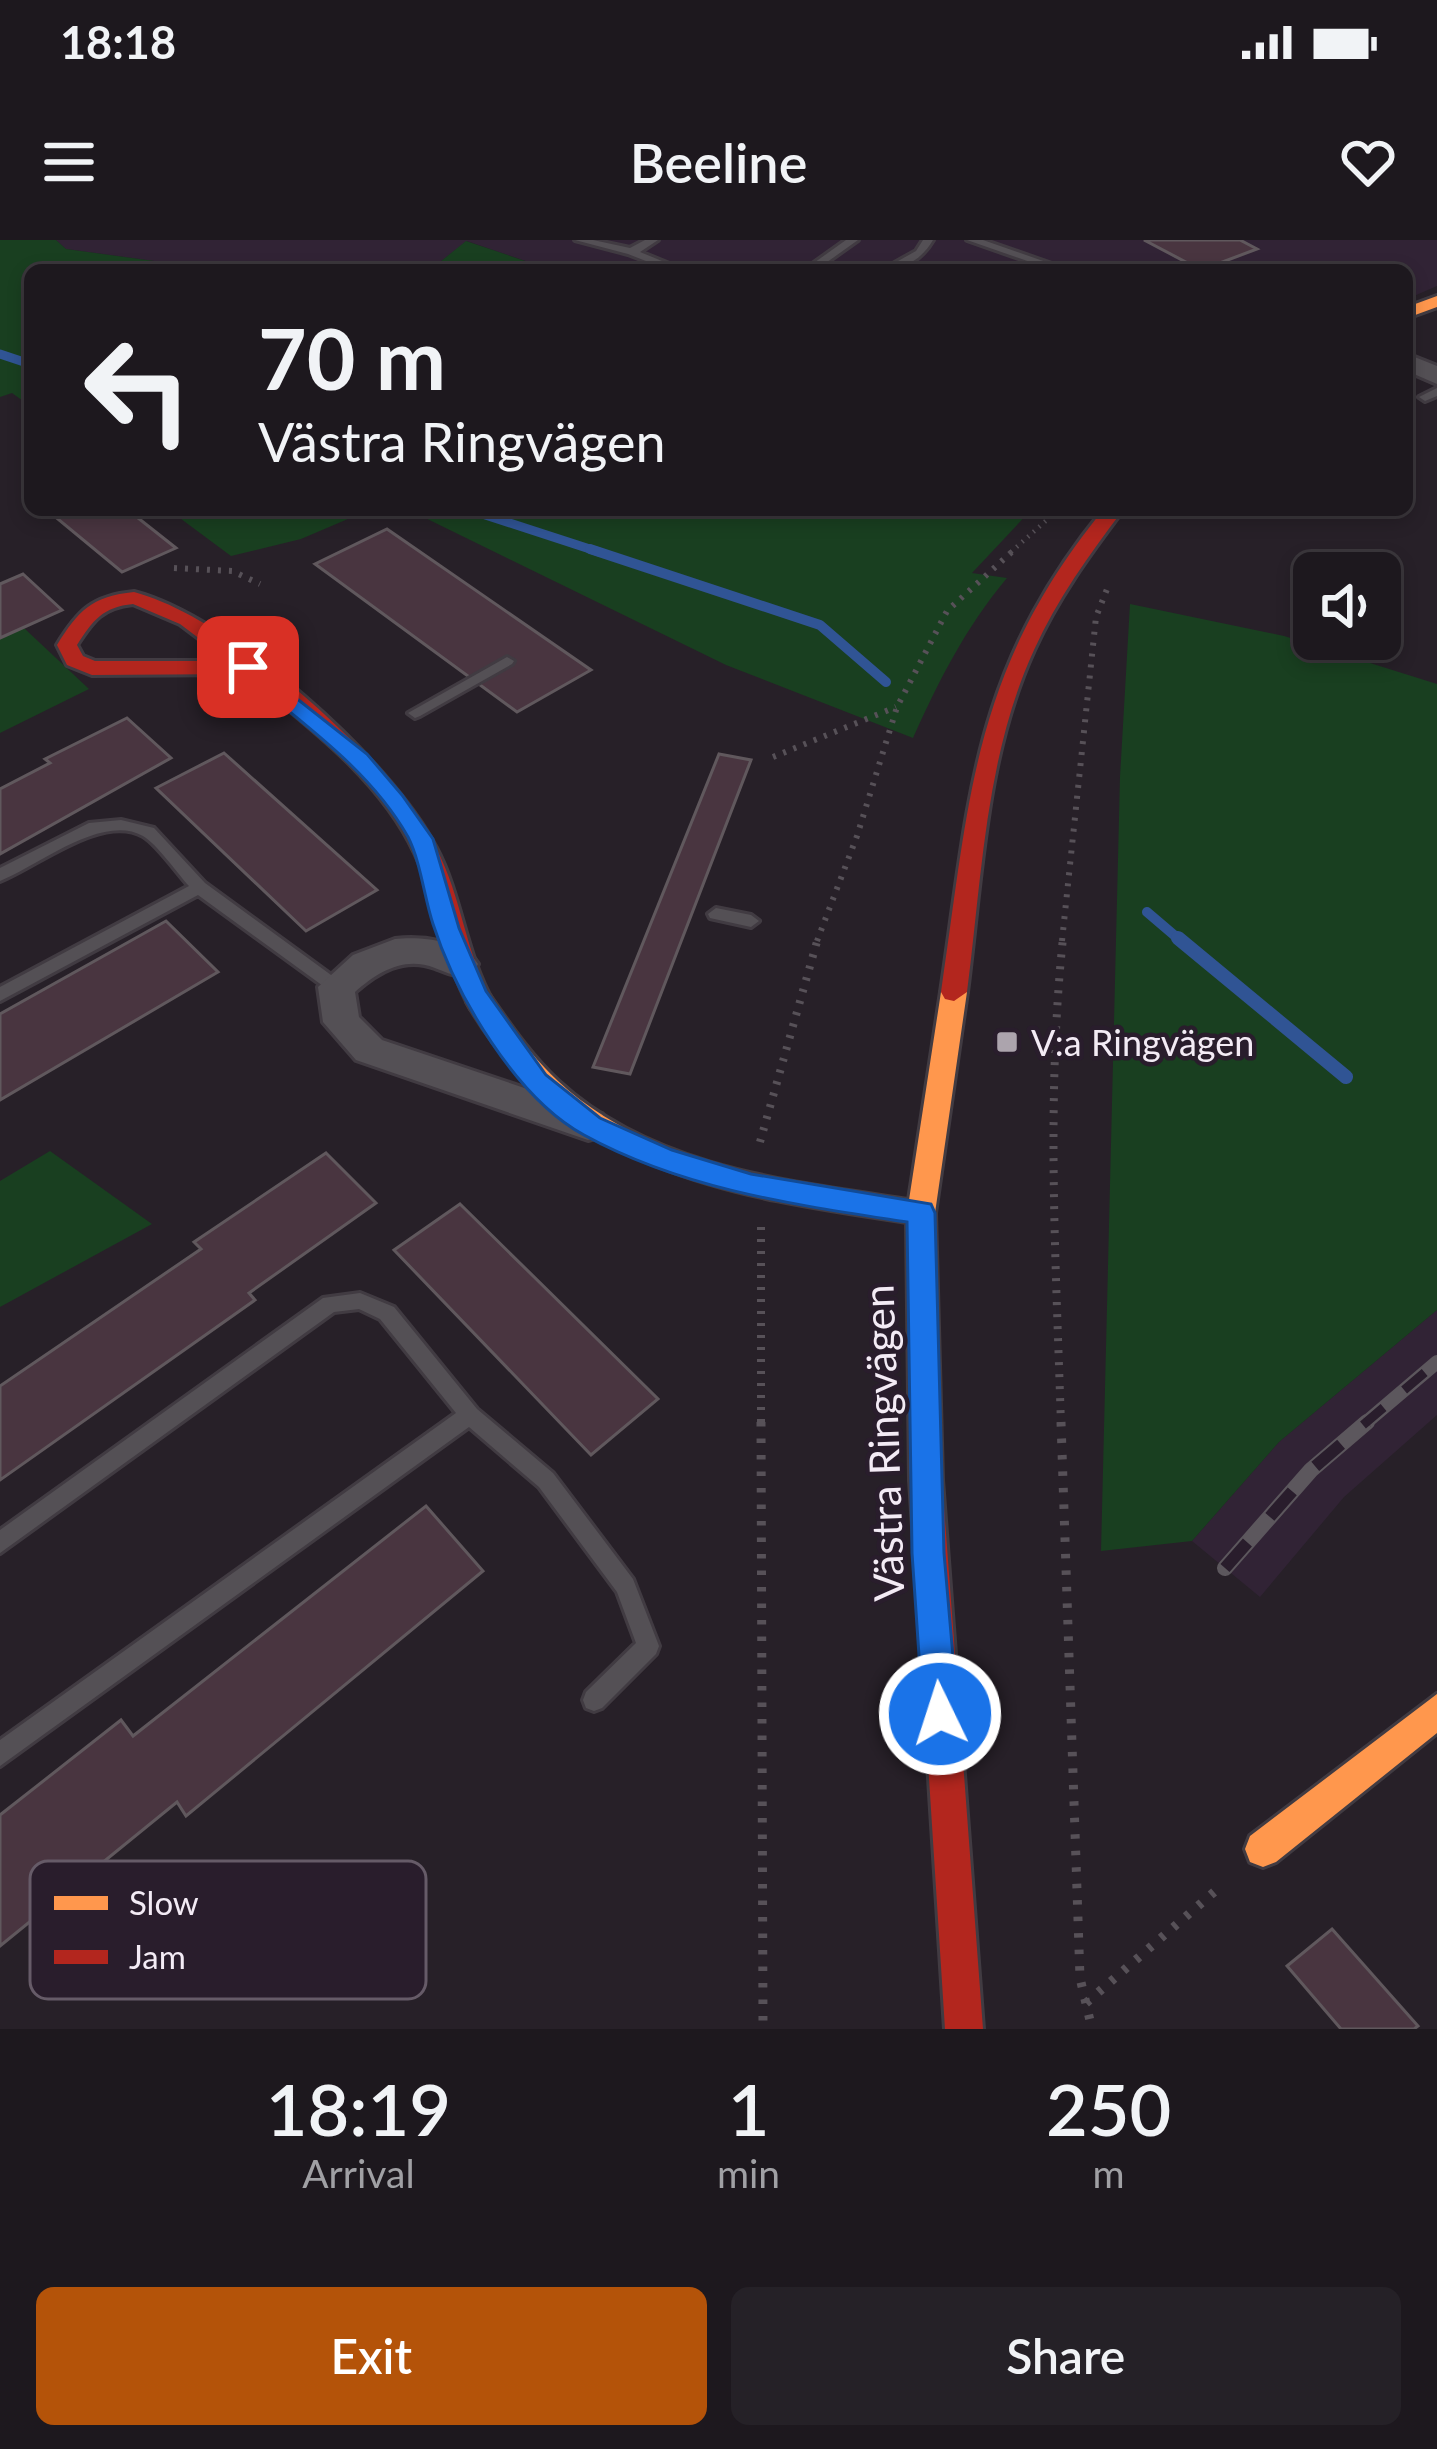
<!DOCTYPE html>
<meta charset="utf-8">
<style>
body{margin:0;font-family:Lato,sans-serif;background:#252127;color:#f1f3f6;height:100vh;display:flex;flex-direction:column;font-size:45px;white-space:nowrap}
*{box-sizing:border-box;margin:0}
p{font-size:39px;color:#a0a0a4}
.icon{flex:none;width:66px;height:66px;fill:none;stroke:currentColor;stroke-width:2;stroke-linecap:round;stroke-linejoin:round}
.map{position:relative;height:1789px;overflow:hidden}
.side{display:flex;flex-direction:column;background:#1d181e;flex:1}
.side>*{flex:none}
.hud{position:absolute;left:24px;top:24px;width:1389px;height:252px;border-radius:18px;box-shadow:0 6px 18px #0003,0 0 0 3px #3b373c;background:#1d181e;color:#f1f3f6;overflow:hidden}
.fabs{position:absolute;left:1293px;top:312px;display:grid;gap:24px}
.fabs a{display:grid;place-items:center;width:108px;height:108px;border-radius:18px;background:#1d181e;box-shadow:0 6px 18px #0003,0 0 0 3px #3b373c;font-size:60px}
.pin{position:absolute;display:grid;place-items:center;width:102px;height:102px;color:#fff;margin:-51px;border-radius:24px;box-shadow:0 6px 18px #0006}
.me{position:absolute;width:132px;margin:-66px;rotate:356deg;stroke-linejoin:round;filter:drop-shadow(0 0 9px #0008)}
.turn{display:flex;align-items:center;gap:42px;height:252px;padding:0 36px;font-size:54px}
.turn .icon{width:156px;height:156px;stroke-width:2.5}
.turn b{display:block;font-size:84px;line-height:102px}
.eta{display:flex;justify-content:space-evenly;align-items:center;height:204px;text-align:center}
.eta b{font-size:72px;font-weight:600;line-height:84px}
.action{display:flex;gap:24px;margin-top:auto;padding:24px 36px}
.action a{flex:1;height:138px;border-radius:18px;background:#b45309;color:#fff;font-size:48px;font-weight:600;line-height:138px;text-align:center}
.action a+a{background:#252127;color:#f1f3f6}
.status{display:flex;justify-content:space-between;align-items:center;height:84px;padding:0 60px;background:#1d181e;direction:ltr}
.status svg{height:33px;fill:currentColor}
header{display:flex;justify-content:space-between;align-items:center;height:156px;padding:0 36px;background:#1d181e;font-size:54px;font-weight:600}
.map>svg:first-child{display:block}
</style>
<div class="status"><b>18:18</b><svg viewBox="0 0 49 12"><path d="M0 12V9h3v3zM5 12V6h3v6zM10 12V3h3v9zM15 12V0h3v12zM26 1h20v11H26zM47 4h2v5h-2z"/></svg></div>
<header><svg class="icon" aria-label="menu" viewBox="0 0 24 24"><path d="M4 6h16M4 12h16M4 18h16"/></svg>Beeline<svg class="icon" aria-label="heart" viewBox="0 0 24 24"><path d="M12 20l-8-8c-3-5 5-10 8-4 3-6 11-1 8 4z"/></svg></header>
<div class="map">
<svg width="1437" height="1789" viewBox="0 0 1437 1789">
<rect width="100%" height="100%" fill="#272028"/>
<path fill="#312335" d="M56,0H1437V46L1407,59V30H552L467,1L430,30H220L66,9Z
M1437,1070V1175L1344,1257L1260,1357L1192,1301L1279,1202Z"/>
<path fill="#193f20" d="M0,0H56L66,9L220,30H30V166L12,153L0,157Z
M466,1L552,30H430Z
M169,270H369L301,299L231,316Z
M409,270H1031L972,333L1007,338C966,387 939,440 913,498L726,425Z
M1130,364L1284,396L1437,444V1070L1279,1202L1192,1301L1101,1311L1120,537Z
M24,388L89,449L0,493V399Z
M50,911L152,984L0,1067V941Z"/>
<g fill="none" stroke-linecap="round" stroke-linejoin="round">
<path stroke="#305494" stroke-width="9" d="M0,114L30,124
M470,270L599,312"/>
<path stroke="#305494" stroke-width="10" d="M590,309L820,385L886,442
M1147,672L1181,701"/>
<path stroke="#305494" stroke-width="14" d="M1178,698L1346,837"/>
</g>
<path fill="#493540" stroke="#60585d" stroke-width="3" d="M1144,0H1240L1257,9L1201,30Z
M47,270H128L176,308L122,332Z
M387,289L591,430L517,472L315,324Z
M23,334L62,370L0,398V344Z
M127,478L171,518L0,614V549L50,523L45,519Z
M224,513L377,650L306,691L156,548Z
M719,514L751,520L630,834L593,827Z
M166,681L218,732L0,860V774Z
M326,913L376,963L249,1053L255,1060L0,1240V1146L201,1009L194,1002Z
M460,964L658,1159L591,1215L394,1010Z
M426,1266L483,1331L186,1576L177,1562L0,1706V1575L121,1480L133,1496Z
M1332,1689L1418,1786L1414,1789H1341L1287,1726Z"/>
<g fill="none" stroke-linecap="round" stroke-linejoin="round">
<g stroke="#413b42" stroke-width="6">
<path id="lane" d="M575,0H593L630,8L645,0H658L640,12L684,30H669L628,14Z
M846,0H858L816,30H804Z
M923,0H933C922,19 904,30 882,30L916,11Z
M967,0H983L1069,30H1053Z
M1437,148V156L1425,161L1419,157Z
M507,417L514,421L512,424L420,476L415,478L408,473Z
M121,580L154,588L205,643L342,743L344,747L342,751H330L198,655L0,761V747L189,646C177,633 157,604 143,596C102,573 38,626 0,641V628L89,583Z
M716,668L751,675L759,681L751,687L710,678L708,674Z
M360,1053L394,1067L477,1169L553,1233L633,1339L659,1406L656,1414L602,1468L594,1471L586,1468L583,1460L586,1452L636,1403L617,1352L539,1247L469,1187L0,1526V1500L456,1173L380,1079L359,1069L334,1072L0,1313V1290L323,1058Z"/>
</g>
<g stroke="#413b42" stroke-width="6">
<path id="street" d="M1407,114L1437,126V144L1407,131Z
M395,699C420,696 464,700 478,724L473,733C457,738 450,734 435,728C404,716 378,732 355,752L359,777L382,800L602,874L607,885L602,896L588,900L356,820L323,782L318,747L353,715Z"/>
</g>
<g stroke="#413b42" stroke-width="6">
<path id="slow" d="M1437,56V67L1407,78V67Z
M954,743L967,752L935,973L942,1240L937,1250L926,1255L915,1250L910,1240L907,982C731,956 564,931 467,762L471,755H489C510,785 531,816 558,841C652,928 788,942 909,960L941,752Z
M1437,1454V1493L1276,1622L1263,1627L1250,1622L1245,1609L1250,1596Z"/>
</g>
<g stroke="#413b42" stroke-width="6">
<path id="jam" d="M1103,270H1123C1089,315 1057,359 1034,410C985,517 982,637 967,752L954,761L945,759L941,752C970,557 972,431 1103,270Z
M134,352C230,377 390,519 436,608C462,657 465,713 493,762L489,769H471C443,719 439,664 415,613C381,539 306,484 245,434L92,435L67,425L57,405C78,371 92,356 134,352ZM133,364L180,384L229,421H95L83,416L77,405C93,380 103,367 133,364Z
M926,1225L937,1230L942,1240L983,1789H945L910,1240L915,1230Z"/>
</g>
<path stroke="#575158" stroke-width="4.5" stroke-dasharray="1.5 6" stroke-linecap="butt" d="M1011,312L1058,270"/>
<path stroke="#575158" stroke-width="6" stroke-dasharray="3 8" stroke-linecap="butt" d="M174,328L232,331L260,344
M773,517L896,467
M817,701L857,596L897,467L947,371L1015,309
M1062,701L1096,377L1109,344"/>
<path stroke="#575158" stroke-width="8" stroke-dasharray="3 9" stroke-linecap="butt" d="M760,902L818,698
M761,987V1185
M1061,1185C1056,1024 1046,859 1063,698"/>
<path stroke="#575158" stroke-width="9" stroke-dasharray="4.5 12" stroke-linecap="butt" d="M761,1182L763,1789
M1061,1182L1080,1738L1092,1789
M1086,1763L1221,1646"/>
<use href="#lane" fill="#545055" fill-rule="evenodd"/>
<use href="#street" fill="#545055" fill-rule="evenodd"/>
<use href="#slow" fill="#ff974d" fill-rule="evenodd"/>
<use href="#jam" fill="#b3261e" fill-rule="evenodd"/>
<g stroke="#5c575d" stroke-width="14">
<path id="rail-far1" d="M1363,1185L1437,1122"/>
</g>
<g stroke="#5c575d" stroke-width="16">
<path id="rail" d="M1225,1328L1311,1230L1367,1182"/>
</g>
<use href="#rail-far1" stroke="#291d2c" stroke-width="9" stroke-dasharray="27" stroke-linecap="butt"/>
<use href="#rail" stroke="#291d2c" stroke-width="12" stroke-dasharray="34" stroke-linecap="butt"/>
</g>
<path fill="#1a73e8" stroke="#114b97" stroke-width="3" d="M248,420L367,514L402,555L433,599L459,688L486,751L546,835L600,878L672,910L751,934L931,964L935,973L944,1313L958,1474L953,1486L940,1491L928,1486L923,1474L912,1313L907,982C797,965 684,950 584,895C516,858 456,756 433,684C424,657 421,623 408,597C370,529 299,481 241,432V422Z"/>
<rect fill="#aca4ad" stroke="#291d2c" stroke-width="4.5" x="995" y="790" width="24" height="24" rx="6"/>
<g text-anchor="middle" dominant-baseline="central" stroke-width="9" stroke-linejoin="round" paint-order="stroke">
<g font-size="36" fill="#f3ebf5" stroke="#291d2c" text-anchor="start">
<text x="1031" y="802">V:a Ringvägen</text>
</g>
<g font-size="42" fill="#f3ebf5" stroke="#291d2c">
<text transform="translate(883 1203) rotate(-92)">Västra Ringvägen</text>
</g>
</g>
<rect x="30" y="1621" width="396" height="138" rx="18" fill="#291d2c" stroke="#665b68" stroke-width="3"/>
<rect x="54" y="1656" width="54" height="14" fill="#ff974d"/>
<rect x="54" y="1710" width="54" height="14" fill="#b3261e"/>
<g font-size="33" fill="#f3ebf5">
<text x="129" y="1675">Slow</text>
<text x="129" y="1729">Jam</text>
</g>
</svg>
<div class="fabs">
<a><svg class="icon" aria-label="sound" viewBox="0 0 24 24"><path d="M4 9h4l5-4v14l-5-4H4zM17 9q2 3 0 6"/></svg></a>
</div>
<div class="pin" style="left:248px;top:427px;background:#d93025"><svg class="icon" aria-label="arrive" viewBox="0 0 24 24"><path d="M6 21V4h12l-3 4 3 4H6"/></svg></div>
<svg class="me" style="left:940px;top:1474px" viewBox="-20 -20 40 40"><circle r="17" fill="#1a73e8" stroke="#fff" stroke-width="3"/><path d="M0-11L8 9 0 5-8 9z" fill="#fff"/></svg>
<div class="hud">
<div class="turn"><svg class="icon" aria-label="left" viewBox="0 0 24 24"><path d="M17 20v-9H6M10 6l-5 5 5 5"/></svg><div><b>70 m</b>Västra Ringvägen</div></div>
</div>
</div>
<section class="side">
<div class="eta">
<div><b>18:19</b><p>Arrival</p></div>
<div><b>1</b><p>min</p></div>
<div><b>250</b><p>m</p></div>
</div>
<div class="action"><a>Exit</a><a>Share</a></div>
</section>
